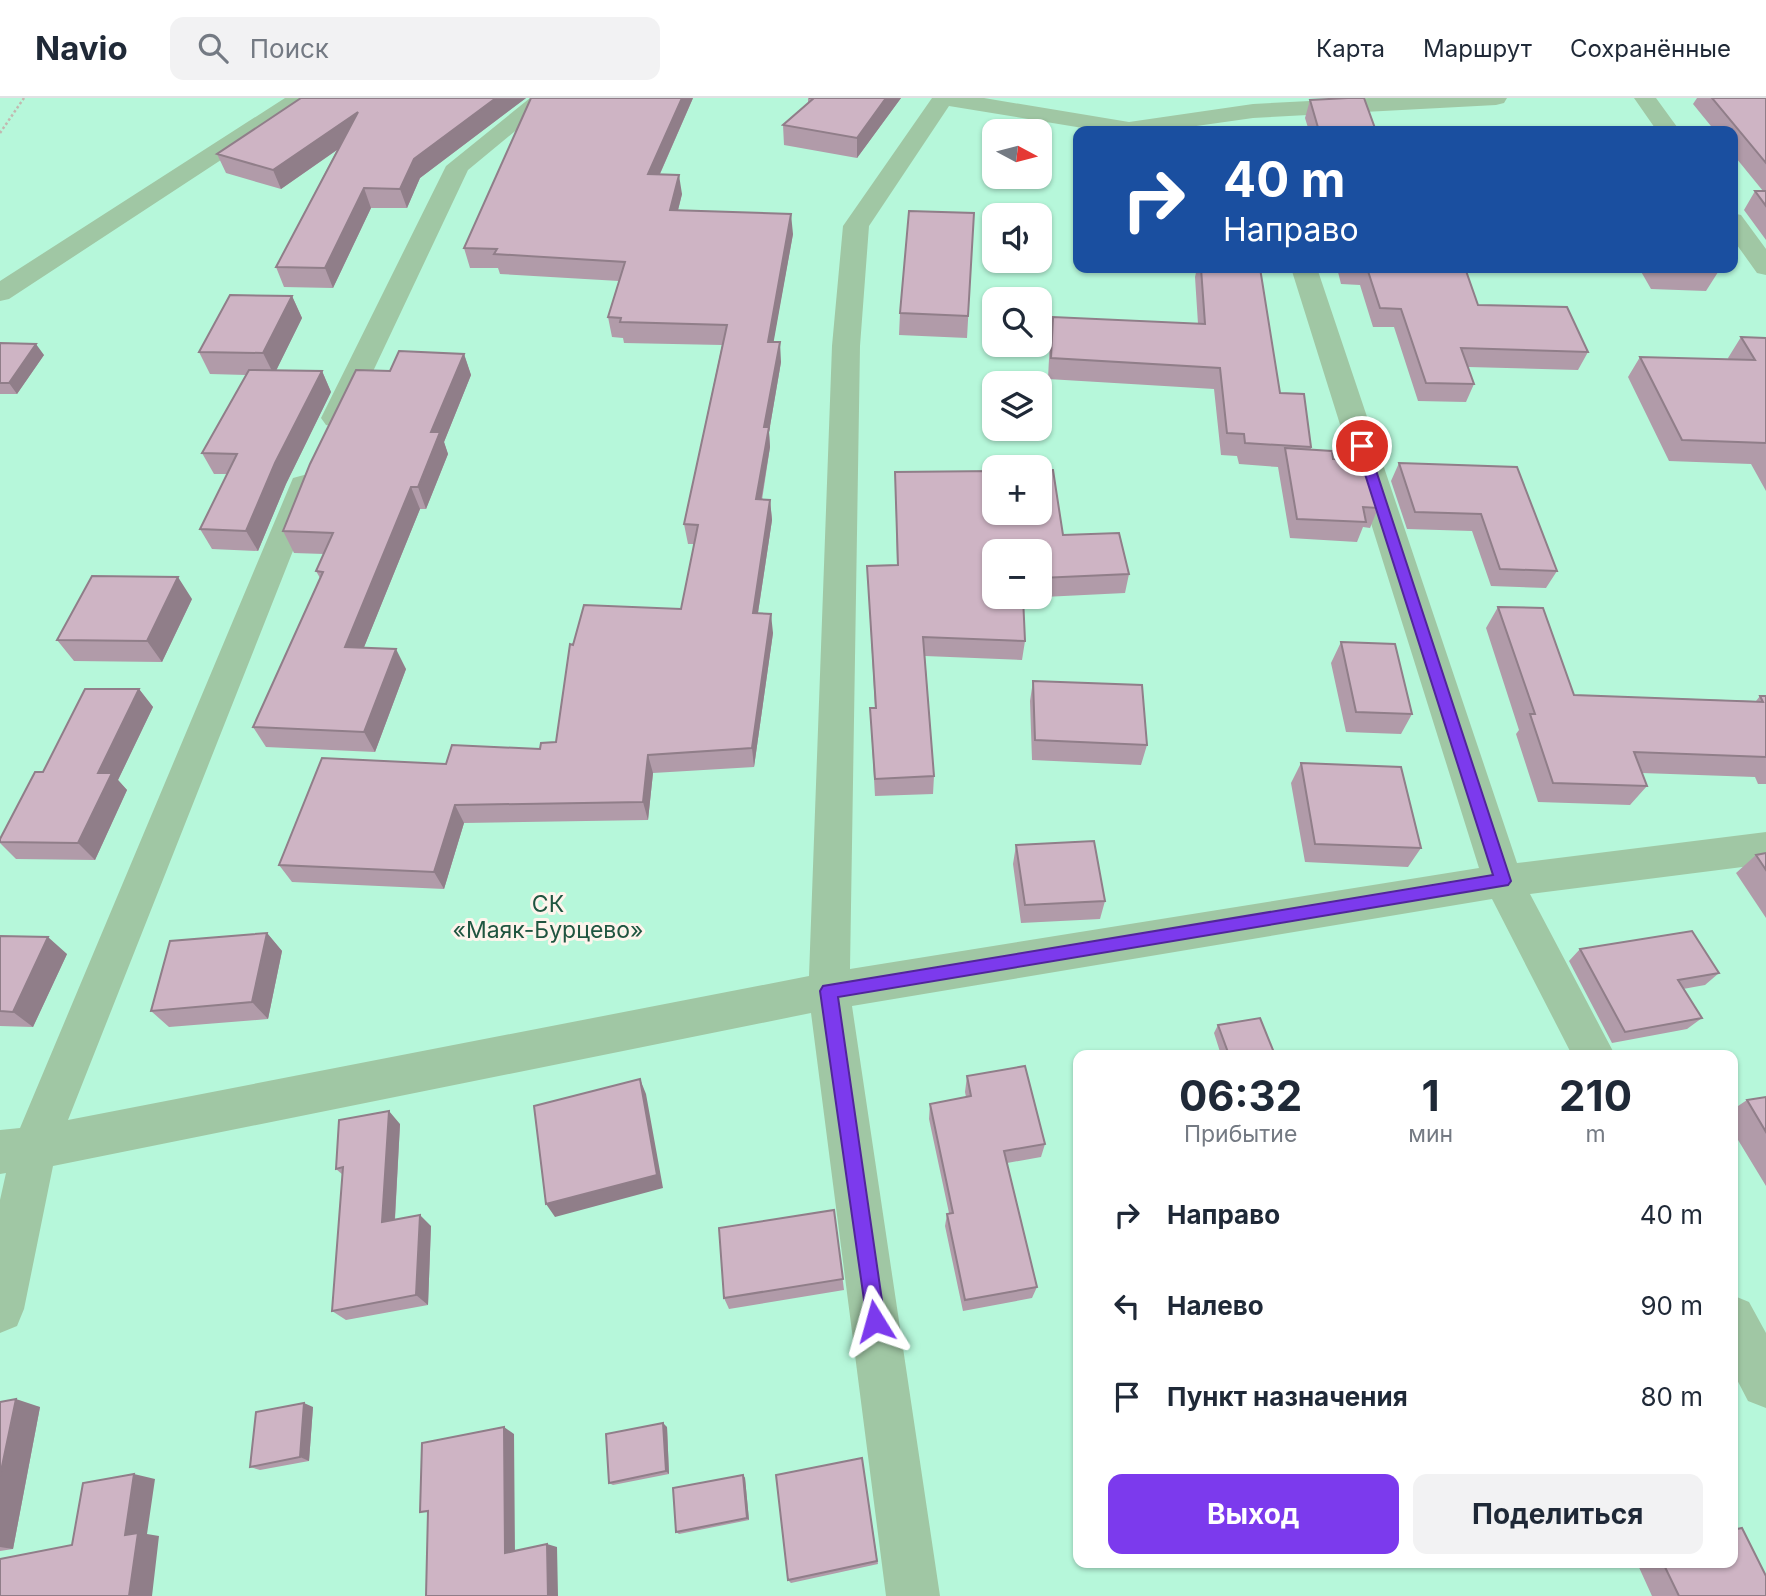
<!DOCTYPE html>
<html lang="ru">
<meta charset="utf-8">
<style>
body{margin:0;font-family:Inter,sans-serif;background:#f2f2f3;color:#1f2937;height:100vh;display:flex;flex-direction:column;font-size:26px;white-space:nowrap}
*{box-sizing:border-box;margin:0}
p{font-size:23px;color:#747a83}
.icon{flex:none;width:38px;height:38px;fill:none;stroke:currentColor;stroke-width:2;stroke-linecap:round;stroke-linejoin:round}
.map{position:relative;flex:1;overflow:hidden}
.sheet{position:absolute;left:1073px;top:952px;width:665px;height:518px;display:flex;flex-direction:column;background:#fff;border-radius:14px;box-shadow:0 2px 5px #0004}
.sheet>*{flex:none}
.guide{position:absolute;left:1073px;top:28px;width:665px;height:147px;border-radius:14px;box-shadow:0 2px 5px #0004;background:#1a4fa0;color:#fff;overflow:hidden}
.needle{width:46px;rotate:97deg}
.controls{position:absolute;left:982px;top:21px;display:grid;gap:14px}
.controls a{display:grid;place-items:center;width:70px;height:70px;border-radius:14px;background:#fff;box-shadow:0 2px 5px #0004;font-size:35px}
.pin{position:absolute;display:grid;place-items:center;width:60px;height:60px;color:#fff;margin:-30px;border:4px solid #fff;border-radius:50%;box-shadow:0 2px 7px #0007}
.me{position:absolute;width:77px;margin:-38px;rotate:352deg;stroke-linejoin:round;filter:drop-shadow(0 0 5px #0008)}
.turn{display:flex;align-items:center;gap:24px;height:147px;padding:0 35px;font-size:32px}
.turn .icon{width:91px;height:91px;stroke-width:2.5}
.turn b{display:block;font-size:49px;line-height:60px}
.eta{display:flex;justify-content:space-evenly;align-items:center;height:119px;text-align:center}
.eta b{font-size:42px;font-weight:700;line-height:49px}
.cta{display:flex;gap:14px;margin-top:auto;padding:14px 35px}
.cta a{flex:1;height:80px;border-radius:14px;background:#7c3aed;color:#fff;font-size:28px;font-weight:700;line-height:80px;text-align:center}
.cta a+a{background:#f2f2f3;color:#1f2937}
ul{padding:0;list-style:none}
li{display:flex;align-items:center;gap:21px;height:91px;padding:0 35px}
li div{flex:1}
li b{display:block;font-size:26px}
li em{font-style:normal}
header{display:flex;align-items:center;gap:42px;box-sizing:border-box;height:98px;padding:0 35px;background:#fff;border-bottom:2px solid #e0e1e3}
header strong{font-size:33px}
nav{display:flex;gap:38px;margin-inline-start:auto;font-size:24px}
.search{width:490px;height:63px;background:#f2f2f3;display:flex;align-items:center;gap:18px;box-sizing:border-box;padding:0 24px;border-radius:14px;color:#747a83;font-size:26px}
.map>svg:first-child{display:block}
</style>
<header>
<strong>Navio</strong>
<div class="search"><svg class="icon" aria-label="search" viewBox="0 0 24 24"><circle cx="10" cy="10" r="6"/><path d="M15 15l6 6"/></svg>Поиск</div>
<nav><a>Карта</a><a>Маршрут</a><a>Сохранённые</a></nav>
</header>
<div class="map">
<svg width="1766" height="1498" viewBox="0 0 1766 1498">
<rect width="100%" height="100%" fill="#fef4ec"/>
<path fill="#b6f7da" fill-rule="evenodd" d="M0,0H1766V1498H0ZM994,33H1040V79H994ZM1078,33H1732V170H1078ZM994,117H1040V163H994ZM994,201H1040V247H994ZM994,285H1040V331H994ZM994,369H1040V415H994ZM994,453H1040V499H994ZM1078,957H1732V1465H1078Z"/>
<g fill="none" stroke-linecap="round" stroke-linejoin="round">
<path stroke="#c2b8b0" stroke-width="2.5" stroke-dasharray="2.5 2.5" stroke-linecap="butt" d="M0,35L24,0"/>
<path fill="#a0c7a4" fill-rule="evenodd" d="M285,0H311L308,5L9,201L0,203V183Z
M530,0H555L468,72L351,320L346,327L336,329L326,327L321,320L446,68Z
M932,0H984L1129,24L1253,6L1369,0H1507L1504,5L1496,7L1253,20L1161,33H1101L949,8L869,128L860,248L850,871L1479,770L1291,170H1317L1517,765L1766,734V766L1530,796L1615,957H1572L1492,801L852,908L940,1498H886L811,915L53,1068L24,1211L17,1228L0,1235V1102L6,1075L0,1076V1032L20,1030L293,380L304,377L315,380L319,387L68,1022L809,878L832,248L843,128Z
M1634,0H1656L1680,33H1657Z
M1732,115L1741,117L1766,151V177L1757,175L1732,140Z
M1732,1197L1749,1204L1766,1235V1310L1748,1303L1732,1272Z"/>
</g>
<path fill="#b19ba9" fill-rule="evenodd" d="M301,0H526L420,80L407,110H371L333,190L284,189L276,169L337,52L281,91L226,75L217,56Z
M693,0L660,76L682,96L678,112L793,136L773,244L781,264L769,334L770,349L762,402H770L772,422L758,515L773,535L754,669L653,675L648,722L464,725L444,791L292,784L279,767L446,666L540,651L556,644L573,547L681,511L694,446H688L684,426L722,247L624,245L623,240L612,239L608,219L619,183L500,176L498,170H470L464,150Z
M808,0H901L857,60L784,47L783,27L808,5Z
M1697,0H1766V142L1744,112L1755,93H1763L1732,55V33H1715L1693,6Z
M1310,2L1376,33H1309L1305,20Z
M974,115L967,240L899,237L900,215Z
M1197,170H1260L1280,295L1311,349V352L1333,361L1378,410L1370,430L1363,429L1357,444L1290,440L1278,369L1239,366L1237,358L1221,357L1214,291L1048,281L1050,240L1053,219L1198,226L1195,179Z
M1337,170H1465L1478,207L1588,254L1578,272L1468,269L1474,286L1466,304L1418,303L1394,229H1373L1360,187L1341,186Z
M1639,170H1719L1720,171L1706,193L1651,191Z
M292,198L302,220L276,272L322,273L331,294L286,386L258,453L212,451L200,431L227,376H214L202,355L246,277L210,276L199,254Z
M1741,239L1766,240V393L1751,366L1669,363L1628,279L1640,259L1729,262L1728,260Z
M0,245L44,257L17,296H0Z
M464,256L471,277L444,344L448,356L426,411H420L364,549L406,571L375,654L266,649L253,629L320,480L316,473L324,456L294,455L283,433L390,273Z
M1399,365L1517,369L1557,473L1546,490L1491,488L1472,433L1407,431L1391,383Z
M895,374L1063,437L1129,476L1125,495L1023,500L1025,543L1022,562L925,558L934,678L933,696L875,698L870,610H875L867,468L897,467ZM1040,453V499H994Z
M192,501L162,564L74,563L57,542Z
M1498,509L1574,597L1756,603L1760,598H1766V686H1758L1755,679L1642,675L1647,688L1630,707L1538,704L1516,636L1519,632L1486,530Z
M1341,544L1412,616L1401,636L1346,634L1331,565Z
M1033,583L1147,647L1141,667L1032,662L1030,603Z
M139,591L153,609L118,682L127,692L95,762L16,761L0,745V741L43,674Z
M1301,665L1421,750L1408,769L1305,764L1291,685Z
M1016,747L1105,803L1100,821L1021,825L1013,766Z
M1766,755V820L1736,775L1756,757Z
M267,835L282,853L268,921L169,929L151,913Z
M0,838L67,856L33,929L0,928Z
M1580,851L1719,875L1705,887L1683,891L1702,920L1687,931L1612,945L1569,863Z
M1218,927L1275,957H1221L1214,935Z
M967,978L1045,1046L1041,1059L1007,1065L1037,1189L1032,1200L963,1213L945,1128L947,1116L949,1115L929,1021L930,1006L966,999L965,994Z
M1766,999V1088L1732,1032V1012L1747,1002Z
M400,1026L395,1122L431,1128L428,1207L346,1222L332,1213L343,1077L336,1071Z
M834,1112L844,1192L729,1211L724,1200Z
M0,1304L40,1309L13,1451L0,1453Z
M313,1309L309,1363L260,1372L250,1369Z
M667,1329L669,1376L613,1387L609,1385Z
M862,1360L878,1466L791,1485L788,1482Z
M743,1377L745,1380L749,1422L679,1436L676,1434Z
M1742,1430L1766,1498H1652L1637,1465H1732V1432Z"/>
<path fill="#907e89" d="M496,0H526L420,80L407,110L400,91L414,61Z
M682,0H693L651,96L648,76Z
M886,0H901L857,60V40Z
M358,14L364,33L281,91L273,72Z
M679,77L682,96L673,132L670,112Z
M364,90L371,110L333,190L325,170Z
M791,116L793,136L770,264L768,244Z
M292,198L302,220L274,277L263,255Z
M780,244L781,264L769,334L770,349L758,421L756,401L764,329Z
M36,246L44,257L17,296L9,285Z
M464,256L471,277L444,344L448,356L426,411L418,389L431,334Z
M322,273L331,294L286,386L258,453L246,433L275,365Z
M411,389L420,411L356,569L345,549Z
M770,402L772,422L755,534L753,515Z
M178,479L192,501L162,564L147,543Z
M771,516L773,535L754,669L752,650Z
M396,551L406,571L375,654L364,634Z
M139,591L153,609L118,682L127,692L95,762L78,745L98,675Z
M648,657L653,675L648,722L643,704Z
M455,707L464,725L444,791L434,774Z
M267,835L282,853L268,921L252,904Z
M48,839L67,856L33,929L13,914Z
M640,981L646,996L663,1090L555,1119L546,1106Z
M389,1013L400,1026L394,1135L382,1124Z
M420,1117L431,1128L428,1207L416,1197Z
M16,1301L40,1309L13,1451L0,1449V1378Z
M304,1305L313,1309L309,1363L300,1359Z
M663,1325L667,1329L669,1376L666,1373Z
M504,1329L514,1336L515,1458L505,1455Z
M134,1376L155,1381L147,1436L159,1438L152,1498H129L125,1437Z
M743,1377L745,1380L749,1422L747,1420Z
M547,1446L557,1449L558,1498H548Z"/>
<path fill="#ceb4c4" stroke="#907e89" stroke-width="2" d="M301,0H496L414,61L400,91L364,90L325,170L276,169L358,14L273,72L217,56Z
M531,0H682L648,76L679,77L670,112L791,116L768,244H780L764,329H769L756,401L770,402L753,515L771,516L752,650L648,657L643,704L455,707L434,774L279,767L322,660L446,666L452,647L540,651L541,645L556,644L570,546L573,547L584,507L681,511L698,427L684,426L727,227L620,224L621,220L608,219L625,164L494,156L497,151L464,150Z
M809,0H886L857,40L783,27L814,0Z
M1348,0H1364L1376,33H1319L1310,2Z
M1712,0H1766V65Z
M1755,93H1766V108Z
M909,113L974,115L968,218L900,215Z
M1201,170H1260L1280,295L1304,296L1311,349L1245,345L1244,336L1227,335L1220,270L1051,260L1053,219L1205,226Z
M1367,170H1465L1478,207L1567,209L1588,254L1461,250L1474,286L1426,285L1401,211L1380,210Z
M1682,170H1719L1720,171Z
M230,197L292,198L263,255L199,254Z
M1741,239L1766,240V345L1682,342L1640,259L1755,262Z
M0,245L36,246L9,285H0Z
M399,253L464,256L431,334H440L418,389H411L345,549L396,551L364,634L253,629L323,474L316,473L333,435L283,433L310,366L356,272L390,273Z
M249,272L322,273L275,365L246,433L200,431L237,356L202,355Z
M1285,350L1332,353L1333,361L1363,362L1378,410L1363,409L1366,424L1297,421Z
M1399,365L1517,369L1557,473L1500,471L1481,416L1415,414Z
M1040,372H1053L1063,437L1119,435L1129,476L1040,480V453H994V499H1023L1025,543L923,539L934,678L875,681L870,610H876L867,468L898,467L895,374L994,373V415H1040Z
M92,478L178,479L147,543L57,542Z
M1498,509L1543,510L1574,597L1763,604L1760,598H1766V659L1634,654L1647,688L1553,685L1530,616H1535Z
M1341,544L1395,546L1412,616L1356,614Z
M1033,583L1142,587L1147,647L1035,642Z
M85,591H139L98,675H112L78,745L0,744V741L35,674H43Z
M1301,665L1401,669L1421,750L1315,746Z
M1094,743L1105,803L1025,807L1016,747Z
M1766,755V772L1756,757Z
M1692,833L1719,875L1678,882L1702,920L1625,934L1580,851Z
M267,835L252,904L151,913L170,843Z
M0,838L48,839L13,914L0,913Z
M1260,920L1275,957H1229L1218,927Z
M1025,968L1045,1046L1004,1053L1037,1189L965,1202L947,1116L953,1115L930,1006L971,998L967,978Z
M640,981L657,1077L546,1106L534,1008Z
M1766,999V1034L1747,1002Z
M389,1013L382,1124L420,1117L416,1197L332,1213L343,1069L336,1071L339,1022Z
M834,1112L843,1181L724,1200L719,1130Z
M16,1301L0,1378V1304Z
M304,1305L300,1359L250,1369L256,1314Z
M663,1325L666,1373L609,1385L606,1336Z
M504,1329L505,1455L547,1446L548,1498H426L428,1413L420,1414L422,1345Z
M862,1360L877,1463L788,1482L776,1377Z
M134,1376L125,1437L138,1435L129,1498H0V1461L72,1447L83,1385Z
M743,1377L747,1420L676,1434L673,1390Z
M1742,1430L1766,1478V1498H1679L1663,1465H1732V1432Z"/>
<path fill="#7c3aed" stroke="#51269a" stroke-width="2" d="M1362,344L1368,348L1511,783L1508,787L838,899L885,1223L882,1230L875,1233L868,1230L820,893L823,888L1493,777L1356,348Z"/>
<g text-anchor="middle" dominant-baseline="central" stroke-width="6" stroke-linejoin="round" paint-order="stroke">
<g font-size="23" fill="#1f5540" stroke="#fef4ec">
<text x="548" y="806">СК<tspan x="548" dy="26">«Маяк-Бурцево»</tspan></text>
</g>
</g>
</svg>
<div class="controls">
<a><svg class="needle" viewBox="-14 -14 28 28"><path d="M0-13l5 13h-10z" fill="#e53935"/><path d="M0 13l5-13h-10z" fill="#747a83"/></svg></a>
<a><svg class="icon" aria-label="sound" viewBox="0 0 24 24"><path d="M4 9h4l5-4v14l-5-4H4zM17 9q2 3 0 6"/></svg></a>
<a><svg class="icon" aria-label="search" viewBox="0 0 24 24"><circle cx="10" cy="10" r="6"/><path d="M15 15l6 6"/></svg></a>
<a><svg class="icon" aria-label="layers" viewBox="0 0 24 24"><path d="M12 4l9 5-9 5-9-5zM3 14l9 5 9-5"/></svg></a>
<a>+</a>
<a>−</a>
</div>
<div class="pin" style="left:1362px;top:348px;background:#d93025"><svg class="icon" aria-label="arrive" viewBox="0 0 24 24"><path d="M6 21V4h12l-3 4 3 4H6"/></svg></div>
<svg class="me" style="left:875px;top:1223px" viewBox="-20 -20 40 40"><path d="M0-17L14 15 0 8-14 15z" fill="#7c3aed" stroke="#fff" stroke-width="4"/></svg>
<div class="guide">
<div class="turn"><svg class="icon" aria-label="right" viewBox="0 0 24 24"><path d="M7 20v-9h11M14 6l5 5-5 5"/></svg><div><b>40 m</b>Направо</div></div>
</div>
<section class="sheet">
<div class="eta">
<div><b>06:32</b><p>Прибытие</p></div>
<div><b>1</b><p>мин</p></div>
<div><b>210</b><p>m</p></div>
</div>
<ul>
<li><svg class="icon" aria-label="right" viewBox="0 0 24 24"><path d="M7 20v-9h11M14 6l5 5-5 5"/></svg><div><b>Направо</b></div><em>40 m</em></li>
<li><svg class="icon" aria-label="left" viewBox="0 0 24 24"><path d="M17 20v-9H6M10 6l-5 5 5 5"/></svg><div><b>Налево</b></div><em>90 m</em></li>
<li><svg class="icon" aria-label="arrive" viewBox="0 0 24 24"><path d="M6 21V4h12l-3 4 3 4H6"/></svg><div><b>Пункт назначения</b></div><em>80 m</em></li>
</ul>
<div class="cta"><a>Выход</a><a>Поделиться</a></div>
</section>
</div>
